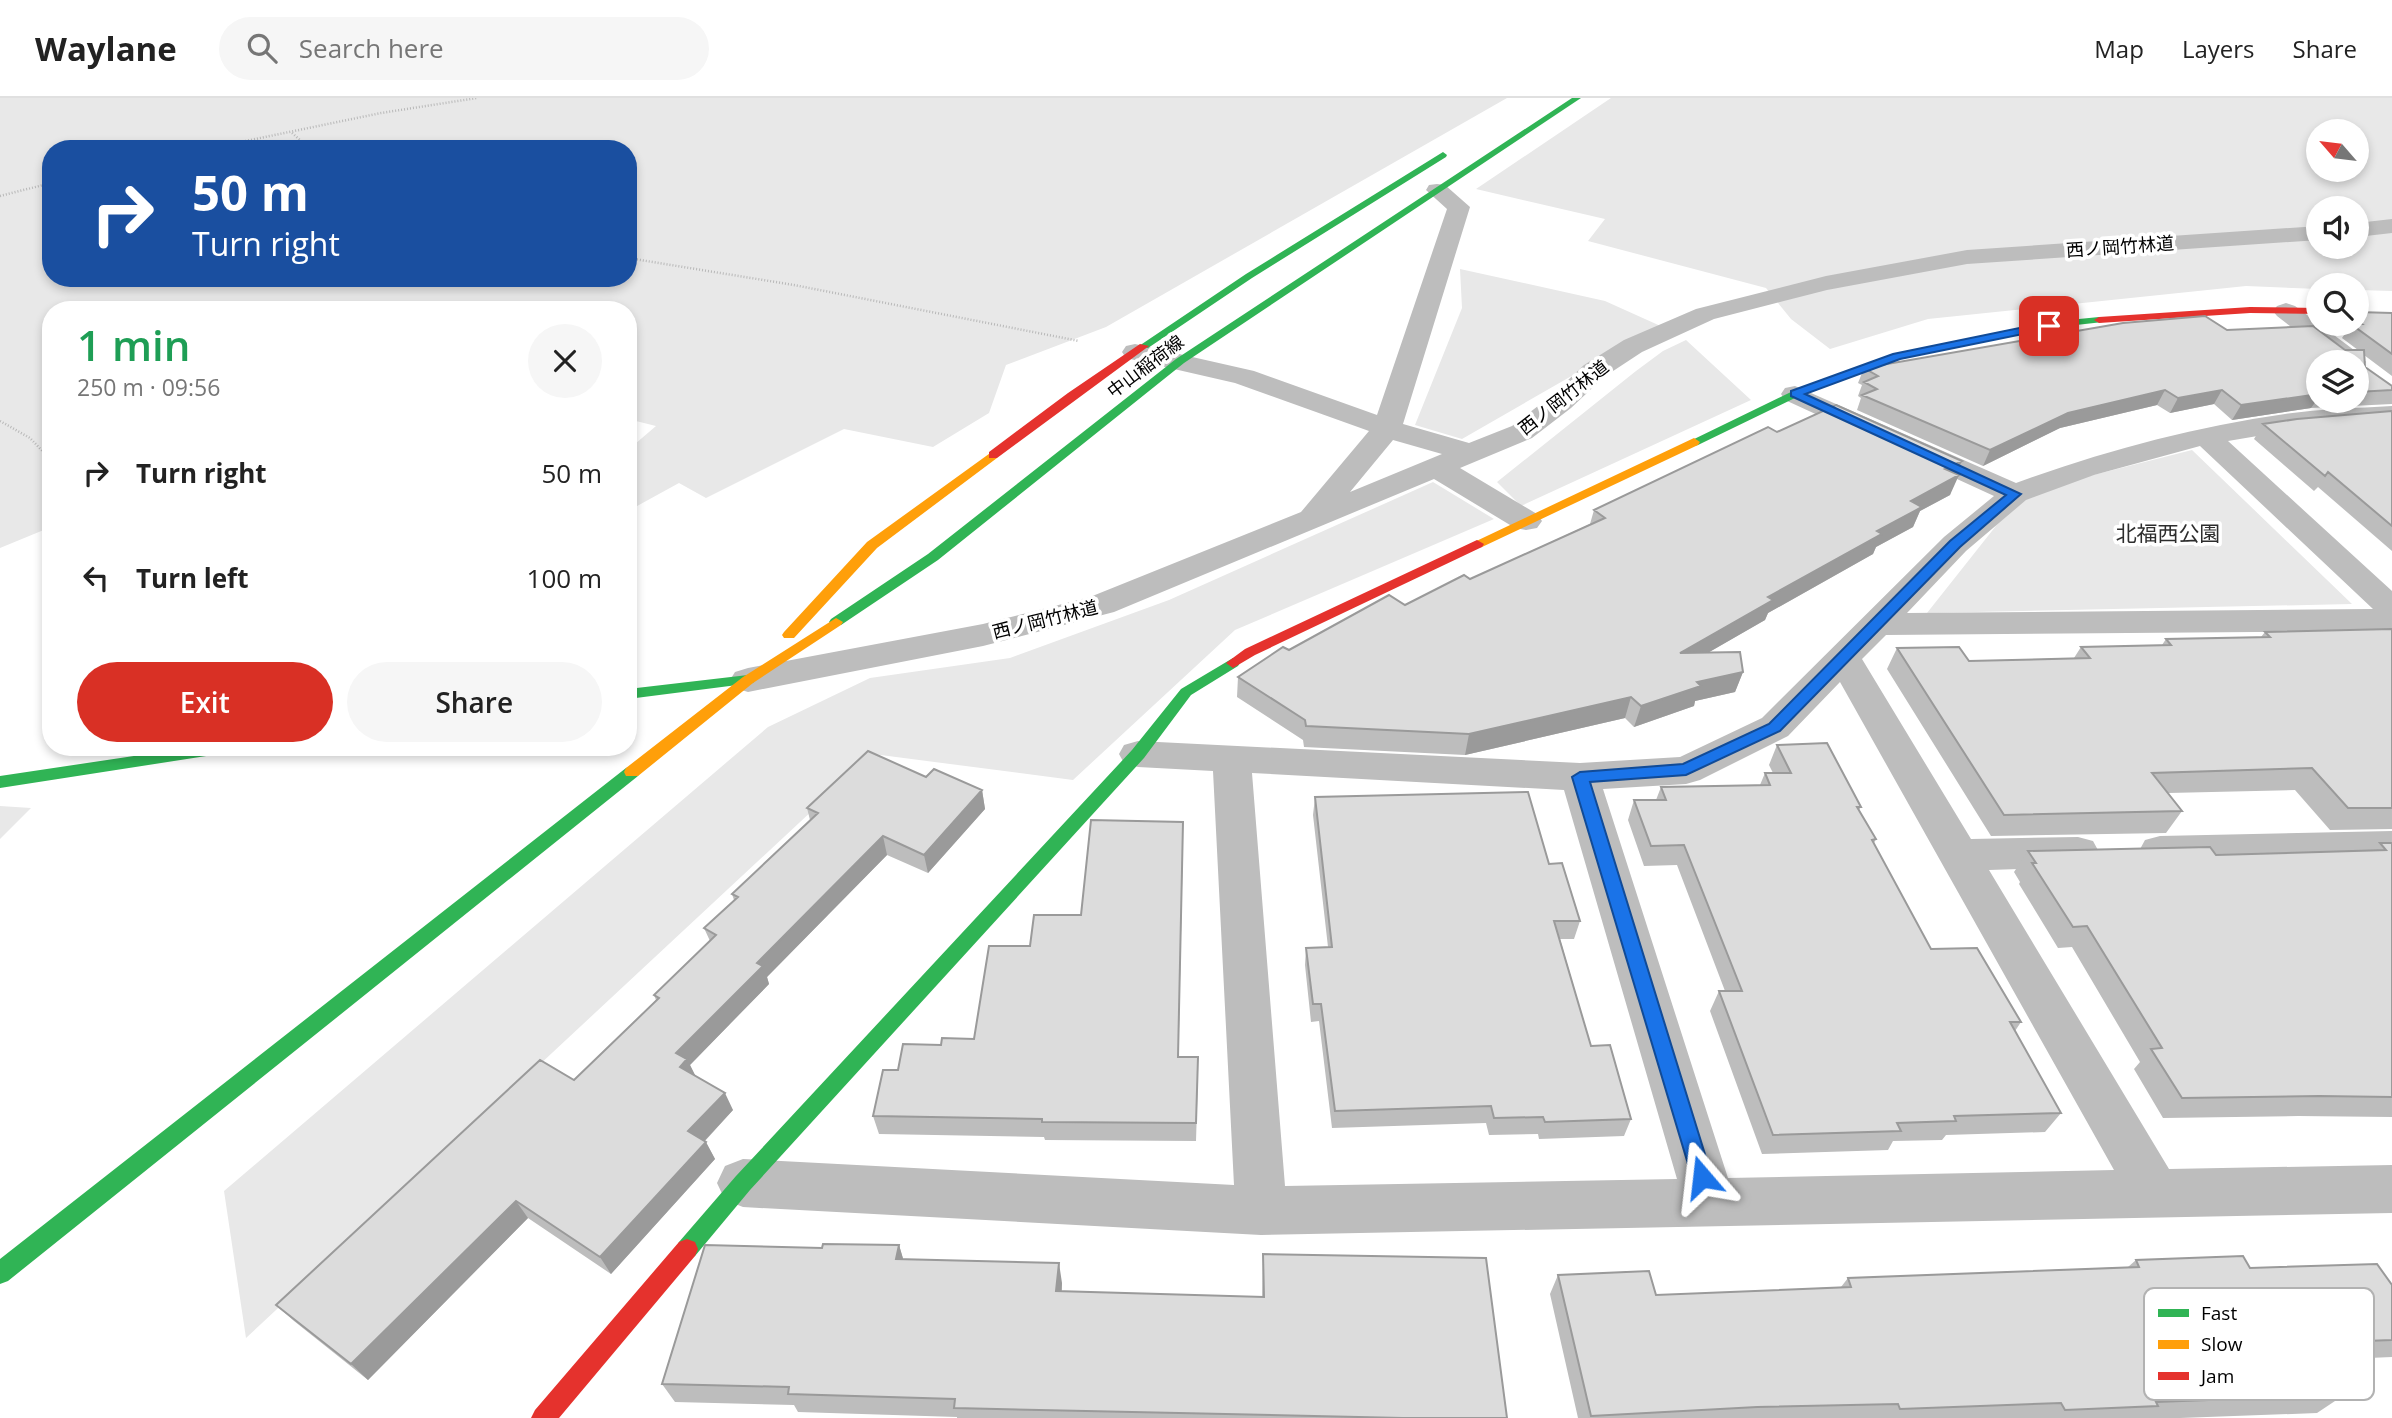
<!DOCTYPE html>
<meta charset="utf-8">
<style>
body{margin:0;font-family:"Open Sans","Noto Sans JP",sans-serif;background:#f6f6f6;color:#222;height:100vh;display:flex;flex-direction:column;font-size:26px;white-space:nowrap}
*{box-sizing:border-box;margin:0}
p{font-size:23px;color:#767676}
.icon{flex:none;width:38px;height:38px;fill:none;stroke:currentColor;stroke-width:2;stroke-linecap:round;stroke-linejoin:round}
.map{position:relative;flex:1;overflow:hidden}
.details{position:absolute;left:42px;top:203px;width:595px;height:455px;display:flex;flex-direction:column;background:#fff;border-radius:28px;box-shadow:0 4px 10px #0003}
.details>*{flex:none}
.top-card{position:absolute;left:42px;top:42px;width:595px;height:147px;border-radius:28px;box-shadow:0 4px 10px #0003;background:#1a4fa0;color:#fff;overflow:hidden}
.needle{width:46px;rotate:298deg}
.fabs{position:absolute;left:2306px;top:21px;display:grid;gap:14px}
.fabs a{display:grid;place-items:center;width:63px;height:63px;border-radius:50%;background:#fff;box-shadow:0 4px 10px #0003;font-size:35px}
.pin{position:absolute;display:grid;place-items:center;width:60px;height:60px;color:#fff;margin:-30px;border-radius:14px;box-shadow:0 4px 10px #0006}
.me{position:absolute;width:77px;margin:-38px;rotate:343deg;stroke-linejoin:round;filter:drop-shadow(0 0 5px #0008)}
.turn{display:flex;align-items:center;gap:24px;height:147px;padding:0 35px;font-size:32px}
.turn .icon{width:91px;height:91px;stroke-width:2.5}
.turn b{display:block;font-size:49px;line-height:60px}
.round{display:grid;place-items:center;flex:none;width:74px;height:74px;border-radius:37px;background:#f6f6f6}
.summary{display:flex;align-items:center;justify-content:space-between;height:119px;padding:0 35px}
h1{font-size:42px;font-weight:600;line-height:52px;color:#1e9e55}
.cta{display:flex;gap:14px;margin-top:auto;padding:14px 35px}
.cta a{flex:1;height:80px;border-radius:42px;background:#d93025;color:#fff;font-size:28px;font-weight:600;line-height:80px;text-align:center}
.cta a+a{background:#f6f6f6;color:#222}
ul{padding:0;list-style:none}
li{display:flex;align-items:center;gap:21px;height:105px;padding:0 35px}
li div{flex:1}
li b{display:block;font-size:26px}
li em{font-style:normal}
header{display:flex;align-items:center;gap:42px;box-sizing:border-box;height:98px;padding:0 35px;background:#fff;border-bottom:2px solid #e0e0e0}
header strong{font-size:33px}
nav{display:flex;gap:38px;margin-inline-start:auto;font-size:24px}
.search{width:490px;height:63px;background:#f6f6f6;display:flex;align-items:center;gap:18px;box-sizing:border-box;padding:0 24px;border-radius:38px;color:#767676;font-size:26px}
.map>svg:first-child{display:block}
</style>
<header>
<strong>Waylane</strong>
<div class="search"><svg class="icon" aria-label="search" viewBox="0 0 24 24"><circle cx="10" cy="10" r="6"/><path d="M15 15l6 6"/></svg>Search here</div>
<nav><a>Map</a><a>Layers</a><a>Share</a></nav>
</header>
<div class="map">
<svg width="2392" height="1320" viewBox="0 0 2392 1320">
<rect width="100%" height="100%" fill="#fff"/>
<path fill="#e8e8e8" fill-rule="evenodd" d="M0,0H1507L1106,229L1006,267L989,315L933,349L844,331L706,400L679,385L628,413V352L656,328L628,321V212H51V429L0,450ZM51,51H628V180H51Z
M1611,0H2392V193L2357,192V187H2319V191L2246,188L1928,221L1830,251L1791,221L1766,190L1588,143L1605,121L1476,91ZM2319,33H2357V72H2319ZM2319,110H2357V149H2319Z
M1460,171L1605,203L1665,230L1596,264L1462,341L1415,327L1462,210Z
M1686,242L1751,302L1521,408L1497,384L1636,273L1663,253Z
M2192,352L2352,506L1927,515L2022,395Z
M1433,384L1494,421L1235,532L1073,682L873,656L246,1240L224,1093L768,629L870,580L1010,560L1169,502Z
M0,708L31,710L0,741Z"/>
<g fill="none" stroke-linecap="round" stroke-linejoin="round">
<path stroke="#b8b8b8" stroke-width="2.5" stroke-dasharray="1 2" stroke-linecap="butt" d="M292,35L310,51
M207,51L381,15L477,0
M0,98L51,85
M628,160L794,187L1079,243
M0,323L30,340L50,361"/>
<path stroke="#b8b8b8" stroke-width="3.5" stroke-dasharray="2 2.5" stroke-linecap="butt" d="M49,359L51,362"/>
<path fill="#bdbdbd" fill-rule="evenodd" d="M1437,86L1445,87L1470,109L1403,326L1469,345L1512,328L1551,298L1584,267L1624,242L1696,211L1826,178L1967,152L2319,128V142L1967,166L1827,192L1714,221L1642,254L1604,279L1571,310L1532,340L1460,370L1537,416L1542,423L1537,430L1526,432L1515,430L1434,381L1114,514L983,548L748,594L735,590L730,582L735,574L748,570L983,526L1090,499L1301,414L1369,333L1235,285L1126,260L1122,254L1126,248L1135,246L1254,273L1377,317L1447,111L1426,92L1429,87ZM1393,342L1442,356L1350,394Z
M2392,121V135L2357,139V125Z
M2286,205L2295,208L2362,258L2366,264L2362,270L2357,271V264H2337L2277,218L2273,213L2277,208Z
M1795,288L2016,385C2104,353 2193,329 2285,316C2320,311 2357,310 2392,308V324L2287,333L2228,343L2392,493V533L1886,537L1862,561L1971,741L2078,739L2093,743L2099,754L2093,765L2078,769L1989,772L2169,1071L2392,1067V1115L1261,1137L743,1109L725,1102L717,1085L725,1068L743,1061L1234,1087L1213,673L1138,669L1124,665L1119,656L1124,647L1138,643L1580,665L1680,659L1762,620L1944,439L1994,398L1785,302L1781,296L1785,290ZM2200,348L2373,511L1907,515L1966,453L2026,402L2094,377ZM1840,584L2114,1072L1728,1080L1603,691L1686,686L1700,682L1788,638ZM1252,675L1564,692L1677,1081L1285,1088Z
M2392,733V763L2160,768L2145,764L2139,753L2145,742L2160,738Z"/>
<path fill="#30b455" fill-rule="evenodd" d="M1572,0H1581L1184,265L938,462L841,527H831L829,524L831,521L928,456L1176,261Z
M1443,54L1447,57L1446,59L1252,180L1148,250L1139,248L1246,176Z
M2099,219L2103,220V224L2049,230L1900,261L1799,298L1698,347L1694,348L1688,344L1791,294L1893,256L2049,224Z
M1233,560L1240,565L1238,568L1191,597L1144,660L750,1092L695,1158L687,1161L679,1158L676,1151L679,1144L736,1078L1132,652L1181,591Z
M748,577L753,579L755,582L753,585L628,601V591Z
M194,649H240L232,654L0,690V678Z
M632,668L640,674L638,678L8,1183L0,1186V1161L626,670Z"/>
<path fill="#ff9f0a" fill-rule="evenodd" d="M1694,340L1700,344L1698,347L1482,449L1477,450L1470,446Z
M993,353L997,354V360L877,450L794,540H784L782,537L784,534L867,444Z
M836,520L843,524L841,527L753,585L638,678H626L624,674L626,670L743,579Z"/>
<path fill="#e5322d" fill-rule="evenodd" d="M2250,209L2319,210V216L2250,215L2099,225L2094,222L2099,219Z
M1140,246L1149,248L997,360H989V354L1068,295Z
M1477,442L1484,446L1482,449L1255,557L1233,570L1226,565L1245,551Z
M687,1141L695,1144L698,1151L695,1158L559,1320H531L535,1312L679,1144Z"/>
</g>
<path fill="#bdbdbd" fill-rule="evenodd" d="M2357,214L2392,215V278L2364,257L2365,269L2392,288V306L2311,310L2232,322L2214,306L2170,315L2157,307L2060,330L1983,368L1857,312L1861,300L1858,298L1862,287L1858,285L1864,270L2227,232L2345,252H2358L2342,240L2346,234L2338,228L2340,226H2357ZM2319,264H2357V303H2319Z
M2392,313V453L2318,389L2314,393L2254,341L2263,326Z
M1777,334L1962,363L1956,376L1950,397L1920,413L1913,429L1876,449L1873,456L1768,515L1765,522L1709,554L1743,574L1735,594L1695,603L1694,608L1634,629L1625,620L1465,657L1304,649L1303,642L1237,599L1238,579L1289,552L1470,481L1590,426L1594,412Z
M2392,531V731L2330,732L2295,692L2168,695L2182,713L2166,735L1991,738L1887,571L1897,550L1969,563L2074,560L2081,549L2162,547L2166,541L2261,539L2265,534Z
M1777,647L1861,709L1859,712L1876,741L1874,745L1931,851L2021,924L2015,933L2061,1015L2045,1034L1946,1037L1942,1042L1893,1043L1888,1052L1762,1056L1710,913L1719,893H1725L1677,767L1644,768L1628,722L1634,702H1656L1661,689L1760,687L1765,675H1773L1769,667Z
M926,679L982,692L985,711L928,775L887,757L767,879L769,886L690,967L695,977L733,1012L705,1043L715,1061L611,1176L528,1120L368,1282L294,1223L276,1207L574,982L656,902L654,897L710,843L704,830L734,802L732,796L810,722L807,710Z
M1315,699L1549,766L1580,823L1574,841H1560L1591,948L1631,1021L1624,1038L1539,1041L1538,1036L1489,1037L1486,1025L1332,1030L1319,923L1311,924L1305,867L1306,850L1328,849L1313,717Z
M1183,724L1178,959L1198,978L1196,1043L1045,1042L1044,1039L879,1036L873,1018L898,972L941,947L974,941L1081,817Z
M2380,745H2392V1019L2298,1018L2163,1020L2134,971L2140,964L2072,849L2058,850L2019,786L2020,784L2014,774L2028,753L2216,757L2373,752Z
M899,1147L903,1161L1062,1185V1194L1262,1199L1263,1156L1507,1320H957V1319L798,1314L794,1307L675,1304L662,1286L822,1150Z
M2136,1162L2250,1170L2392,1187V1259L2322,1262L2344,1297L2317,1315L2180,1320H1578L1550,1196L1558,1177L1656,1197L1841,1189L1848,1180L2128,1169Z"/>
<path fill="#9a9a9a" d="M2165,292L2157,307L2060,330L1983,368L1990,352L2068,315Z
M2222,292L2214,306L2170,315L2178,300Z
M2319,296V299L2311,310L2232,322L2241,307Z
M1962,363L1954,380L1959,377L1950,397L1920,413L1913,429L1876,449L1873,456L1768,515L1765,522L1673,575L1680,555L1768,499L1877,433L1945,371Z
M1743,574L1735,594L1695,603L1694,608L1634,629L1641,608L1697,584Z
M1631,599L1625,620L1465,657L1469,636Z
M982,692L985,711L928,775L924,757Z
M1183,724V743L1178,978V959Z
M883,738L887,757L767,879L769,886L690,967L696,979L680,969L676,955L757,865Z
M725,995L733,1012L697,1051L688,1033Z
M706,1044L715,1061L611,1176L600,1159Z
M516,1103L528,1120L368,1282L351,1266Z
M899,1147L905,1167L896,1161Z
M1059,1165L1062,1185L1060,1213L1056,1193Z"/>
<path fill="#dcdcdc" stroke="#9a9a9a" stroke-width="2" d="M2357,214L2392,215V256L2351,226H2362L2357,222Z
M2205,218L2227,232L2313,228L2345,252H2364L2365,269L2392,288V292L2357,294V264H2319V296L2241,307L2222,292L2178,300L2165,292L2068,315L1990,352L1862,297L1877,291L1864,284L1878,278L1864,270L2123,225Z
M1836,307L1962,363L1945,371L1959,377L1911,403L1922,409L1877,433L1882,436L1768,499L1773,502L1680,555L1740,554L1743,574L1697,584L1701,588L1641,608L1631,599L1469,636L1306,628L1305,622L1238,579L1283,549L1289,552L1389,497L1405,507L1464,477L1470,481L1605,420L1594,412L1768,329L1777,334Z
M2392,313V428L2328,374L2325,378L2263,326L2297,321Z
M2392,531V710H2348L2312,670L2152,675L2182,713L2004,717L1897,550L1959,549L1969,563L2090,560L2081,549L2171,547L2166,541L2270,539L2265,534Z
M1827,645L1861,709H1857L1876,741L1872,742L1931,851L1977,850L2021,924H2010L2061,1015L1954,1018L1956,1023L1897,1025L1901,1033L1773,1037L1719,893H1742L1684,747L1651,748L1634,702H1666L1661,689L1770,687L1765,675H1791L1777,647Z
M868,653L926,679L934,671L982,692L924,757L883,738L757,865L763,868L676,955L687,961L680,969L725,995L688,1033L706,1044L600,1159L516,1103L351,1266L276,1207L540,962L574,982L659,900L654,897L716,837L704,830L738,799L732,796L818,715L807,710Z
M1528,694L1549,766L1562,765L1580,823H1554L1591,948L1610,947L1631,1021L1545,1024L1543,1019L1494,1020L1491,1008L1335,1013L1321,906H1313L1306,850L1332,849L1315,699Z
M1091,722L1183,724L1178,959H1198L1196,1025L1042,1024V1021L873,1018L883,972H898L903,946L941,947L942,940L974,941L989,848H1030L1034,817H1081Z
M2380,745H2392V999L2319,998L2182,1000L2151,951L2162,950L2087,828L2073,829L2032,765H2036L2028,753L2210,749L2216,757L2386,752Z
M823,1146L899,1147L896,1161L1059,1165L1056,1193L1264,1199L1263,1156L1486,1160L1507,1320H1403L954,1310L955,1301L788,1296L789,1289L662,1286L705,1147L822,1150Z
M2243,1158L2250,1170L2377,1166L2392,1187V1242L2312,1245L2344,1297L2156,1304L2158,1308L2065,1312L2061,1305L1900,1311L1898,1306L1757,1309L1591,1318L1558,1177L1649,1173L1656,1197L1851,1189L1848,1180L2139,1169L2136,1162Z"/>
<path fill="#1a73e8" stroke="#114b97" stroke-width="2" d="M2049,224L2054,228L2052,230L1900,261L1805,296L2021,396L1960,449L1780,633L1686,677L1590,684L1712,1079L1709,1086L1702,1089L1694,1086L1572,679L1580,674L1683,666L1769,626L1950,443L2006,397L1791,298V293L1893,256Z"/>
<g text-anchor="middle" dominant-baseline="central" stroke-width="7" stroke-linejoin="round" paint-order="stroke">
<g font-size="18" fill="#000" stroke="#fff">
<text transform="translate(2120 148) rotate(-4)">西ノ岡竹林道</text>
<text transform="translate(1145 268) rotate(-37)">中山稲荷線</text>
<text transform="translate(1563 299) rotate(-38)">西ノ岡竹林道</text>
<text transform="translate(1045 521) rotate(-14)">西ノ岡竹林道</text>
</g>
<g font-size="21" fill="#2d2d2d" stroke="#fff">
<text x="2168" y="435">北福西公園</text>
</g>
</g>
<rect x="2144" y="1190" width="230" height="112" rx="10" fill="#fff" stroke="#b2b2b2" stroke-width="2"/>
<rect x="2158" y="1211" width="31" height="8" fill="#30b455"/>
<rect x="2158" y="1242" width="31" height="9" fill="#ff9f0a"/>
<rect x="2158" y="1274" width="31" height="8" fill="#e5322d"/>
<g font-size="19" fill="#000">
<text x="2201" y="1222">Fast</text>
<text x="2201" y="1253">Slow</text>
<text x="2201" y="1285">Jam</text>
</g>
</svg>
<div class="fabs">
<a><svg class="needle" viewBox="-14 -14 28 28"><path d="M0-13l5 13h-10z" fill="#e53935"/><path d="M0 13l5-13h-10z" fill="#767676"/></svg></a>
<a><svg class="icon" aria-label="sound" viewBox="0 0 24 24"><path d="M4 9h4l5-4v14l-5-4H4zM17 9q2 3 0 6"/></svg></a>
<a><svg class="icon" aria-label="search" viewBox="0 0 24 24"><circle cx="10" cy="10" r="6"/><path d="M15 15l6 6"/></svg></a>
<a><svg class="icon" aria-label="layers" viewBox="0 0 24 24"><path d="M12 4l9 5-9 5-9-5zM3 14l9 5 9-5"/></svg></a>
</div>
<div class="pin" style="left:2049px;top:228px;background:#d93025"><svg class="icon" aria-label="arrive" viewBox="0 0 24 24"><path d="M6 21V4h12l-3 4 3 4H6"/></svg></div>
<svg class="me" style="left:1702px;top:1079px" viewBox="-20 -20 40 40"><path d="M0-17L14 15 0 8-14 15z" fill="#1a73e8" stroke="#fff" stroke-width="4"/></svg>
<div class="top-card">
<div class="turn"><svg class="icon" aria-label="right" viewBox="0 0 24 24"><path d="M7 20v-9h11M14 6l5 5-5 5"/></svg><div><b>50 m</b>Turn right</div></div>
</div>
<section class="details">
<div class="summary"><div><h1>1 min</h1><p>250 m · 09:56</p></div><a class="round"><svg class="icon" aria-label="close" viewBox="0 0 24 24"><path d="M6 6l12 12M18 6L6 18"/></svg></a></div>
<ul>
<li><svg class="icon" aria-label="right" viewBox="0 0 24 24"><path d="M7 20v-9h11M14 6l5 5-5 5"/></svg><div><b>Turn right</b></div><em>50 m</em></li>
<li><svg class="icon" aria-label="left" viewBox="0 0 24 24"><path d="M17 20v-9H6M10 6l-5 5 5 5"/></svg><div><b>Turn left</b></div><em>100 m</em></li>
</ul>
<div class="cta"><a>Exit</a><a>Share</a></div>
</section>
</div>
